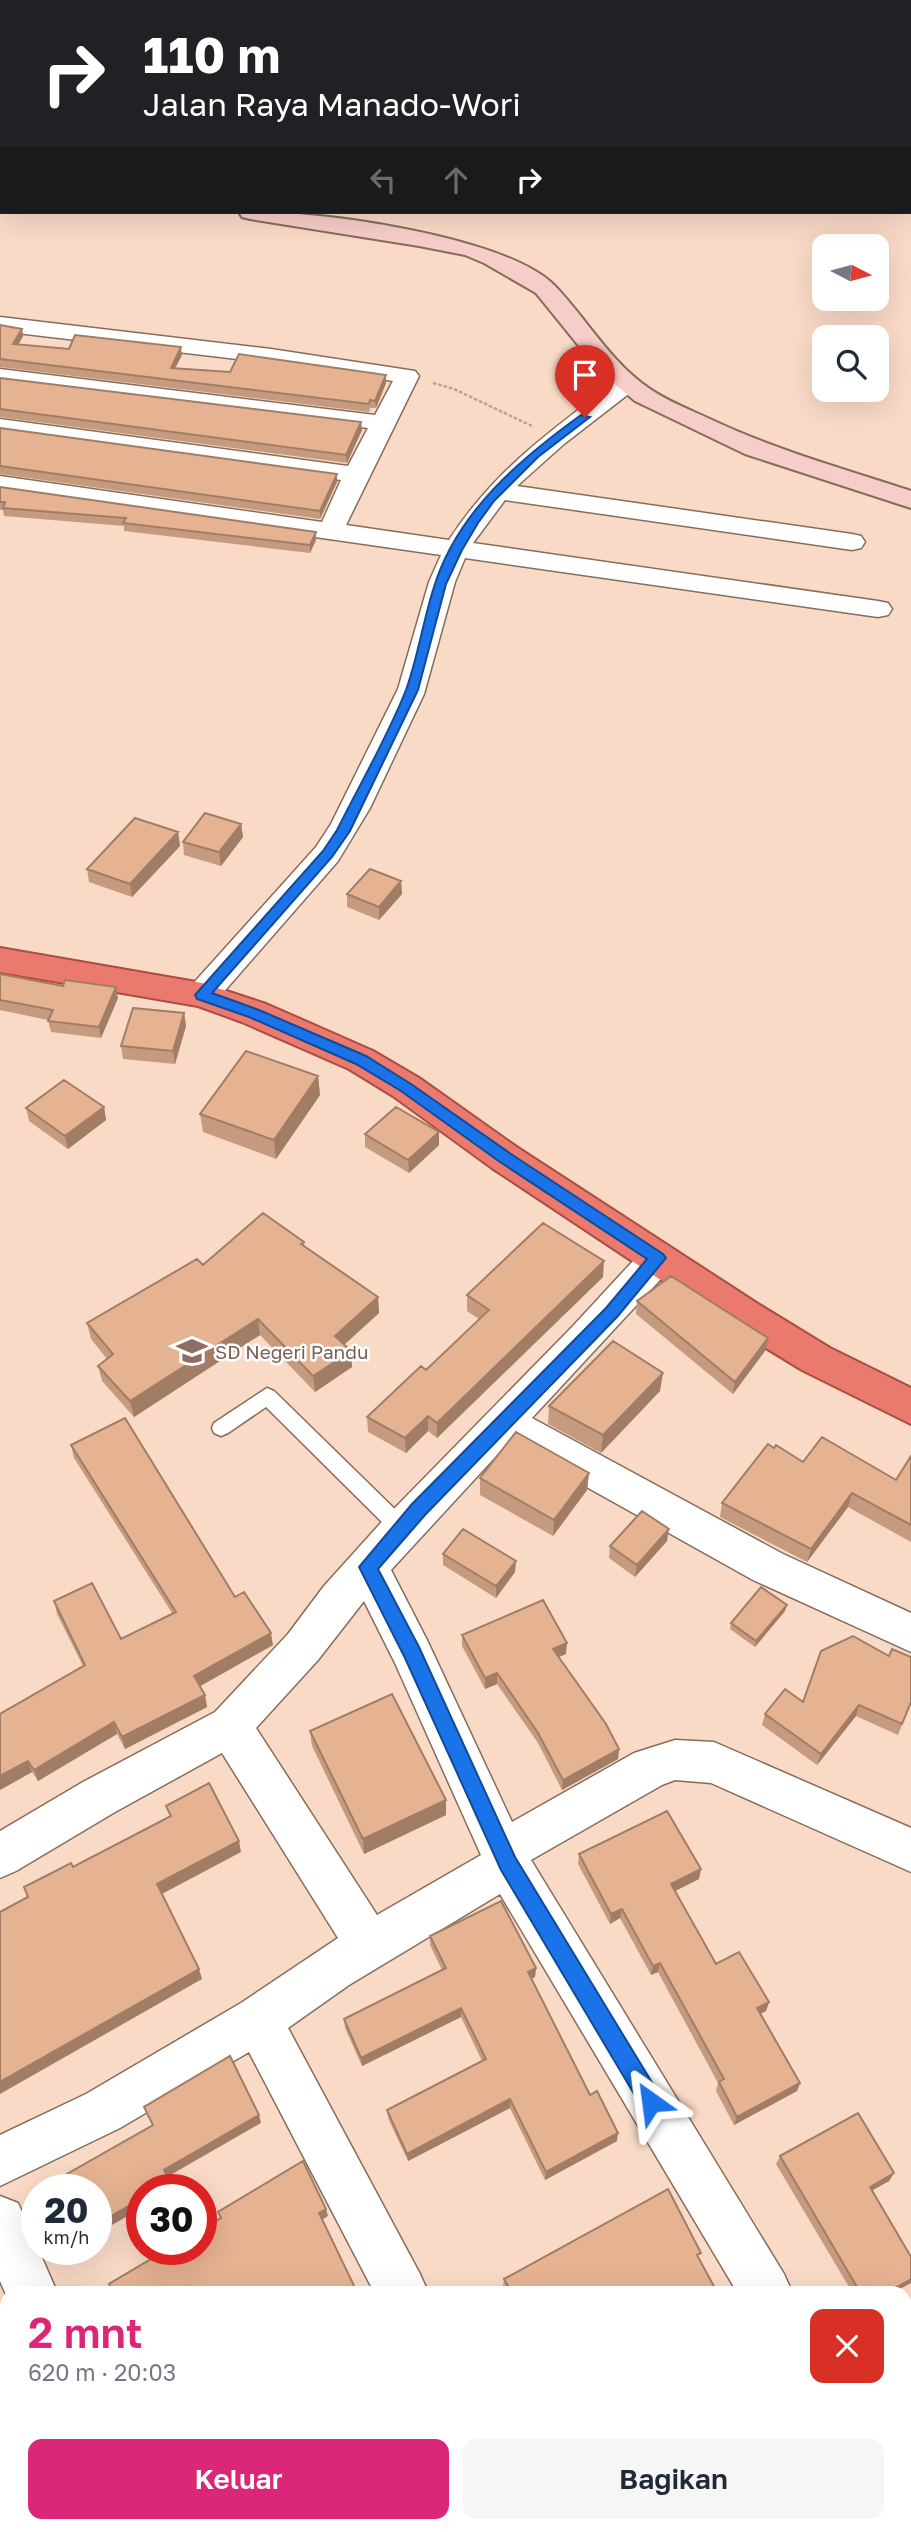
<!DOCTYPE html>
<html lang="id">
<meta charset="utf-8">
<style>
body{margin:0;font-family:"Golos Text",sans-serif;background:#f6f6f7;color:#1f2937;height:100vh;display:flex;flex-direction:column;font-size:26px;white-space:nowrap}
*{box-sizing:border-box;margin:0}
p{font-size:23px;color:#747a83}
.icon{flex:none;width:38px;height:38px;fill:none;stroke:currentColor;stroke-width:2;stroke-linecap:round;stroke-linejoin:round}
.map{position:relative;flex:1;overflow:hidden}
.side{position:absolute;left:0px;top:2286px;width:912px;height:247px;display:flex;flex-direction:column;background:#fff;border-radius:21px 21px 0 0;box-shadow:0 7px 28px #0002}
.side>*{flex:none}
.top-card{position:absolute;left:0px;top:0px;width:912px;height:214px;box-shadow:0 7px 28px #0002;background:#202124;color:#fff;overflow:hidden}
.needle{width:46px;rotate:96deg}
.controls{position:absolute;left:812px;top:234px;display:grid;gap:14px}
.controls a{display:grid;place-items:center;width:77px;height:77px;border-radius:14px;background:#fff;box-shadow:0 7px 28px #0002;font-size:35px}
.speed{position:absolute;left:21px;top:2174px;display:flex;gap:14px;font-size:35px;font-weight:700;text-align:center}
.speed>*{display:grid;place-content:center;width:91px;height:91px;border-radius:50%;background:#fff;box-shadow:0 7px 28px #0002;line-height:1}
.speed small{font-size:18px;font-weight:400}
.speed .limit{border:10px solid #d22;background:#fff;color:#111}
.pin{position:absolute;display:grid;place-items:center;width:60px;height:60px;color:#fff;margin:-72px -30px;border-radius:50% 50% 50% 0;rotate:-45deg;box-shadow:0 0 7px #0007}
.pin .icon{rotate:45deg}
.me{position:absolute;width:77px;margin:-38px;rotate:329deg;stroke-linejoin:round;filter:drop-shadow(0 0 5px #0008)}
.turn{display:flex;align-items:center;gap:24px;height:147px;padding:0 28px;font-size:32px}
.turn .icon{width:91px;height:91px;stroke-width:2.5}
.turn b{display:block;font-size:49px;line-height:60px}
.lanes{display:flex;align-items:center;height:66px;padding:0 28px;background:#0003;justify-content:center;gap:35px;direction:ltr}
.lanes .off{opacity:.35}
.round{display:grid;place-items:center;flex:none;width:74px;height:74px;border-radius:14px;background:#f6f6f7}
.headline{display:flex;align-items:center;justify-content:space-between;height:119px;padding:0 28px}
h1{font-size:42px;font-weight:600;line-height:52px;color:#db2777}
.button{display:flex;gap:14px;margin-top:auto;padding:14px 28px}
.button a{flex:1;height:80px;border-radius:14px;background:#db2777;color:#fff;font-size:28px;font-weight:600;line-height:80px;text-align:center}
.button a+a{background:#f6f6f7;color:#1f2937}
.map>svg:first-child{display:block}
</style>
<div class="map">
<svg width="911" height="2532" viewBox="0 0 911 2532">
<rect width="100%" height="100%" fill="#f9dac6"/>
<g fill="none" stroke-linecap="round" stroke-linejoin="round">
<g stroke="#876c5a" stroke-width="3">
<path id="service" d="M512,0H521L511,2Z
M267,1388L274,1391L408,1522L411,1528L408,1534L401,1536L394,1534L266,1407L228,1433L221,1436L214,1433L212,1428L214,1423Z"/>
</g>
<g stroke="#876c5a" stroke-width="3">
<path id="minor" d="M0,317L271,349L415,371L419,376L346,525L449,540C495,469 552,430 619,379H635L639,384L635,389L564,444L517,486L852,534L861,536L865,542L861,548L852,550L505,500L473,543L878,601L888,603L892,609L888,615L878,617L465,558L455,582L424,694L370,808L338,861L214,1003L202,1006L190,1003L186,995L190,987L316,847L331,824L398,689L429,582L441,555L0,492V476L322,522L341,480L0,433V419L348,466L368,428L0,383V369L375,415L393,381L271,363L0,331Z
M658,1244L671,1248L676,1258L671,1268L532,1418L783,1554L911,1613V1652L753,1580L508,1443L391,1570L427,1640L512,1822L634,1753L675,1740L714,1742L911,1828V1872L711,1783L675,1780L662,1785L531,1860L784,2274L792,2292H737L500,1894L349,1985L288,2028L420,2274L428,2292H374L249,2052L120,2128L0,2186V2135L86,2094L241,2003L338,1938L222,1753L115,1812L16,1871L0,1878V1831L83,1782L215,1712L288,1634L324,1586L388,1515L573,1326L645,1248ZM364,1601L395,1663L481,1855L377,1915L256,1728L318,1660Z
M0,2196L18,2203L57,2292H7V2297L0,2281Z
M905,2496L911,2499V2532H881L878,2525H905Z
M104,2525H160L163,2532H107Z
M497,2525H553L556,2532H500Z"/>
</g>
<g stroke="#876c5a" stroke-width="4">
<path id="secondary" d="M0,174H2V188H0Z
M239,212C309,209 504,235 554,285C587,319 610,362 650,389C669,402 691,410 712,420C776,450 844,469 911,491V508L745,454L635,401L600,372L536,293L484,263L465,255L419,246L250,219L242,217Z"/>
</g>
<g stroke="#ac4d41" stroke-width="4">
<path id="trunk" d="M0,948L202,983L266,1004L373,1051L419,1078L518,1148L758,1304L830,1348L911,1388V1424L802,1370L730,1326L492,1168L393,1096L349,1069L242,1022L198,1006L0,972Z"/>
</g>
<path stroke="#baa292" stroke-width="2.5" stroke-dasharray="3.5 2" stroke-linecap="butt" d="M433,383L454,389L534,427"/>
<use href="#service" fill="#fff" fill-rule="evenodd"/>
<use href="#minor" fill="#fff" fill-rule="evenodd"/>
<use href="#secondary" fill="#f7cdc9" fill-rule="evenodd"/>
<use href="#trunk" fill="#ea7a6e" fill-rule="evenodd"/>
</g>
<path fill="#c69a7e" d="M0,325L22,329L23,336L18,345L182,355L175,368L386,383L376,408H370L369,412L0,367Z
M0,378L361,422L362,430L347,463L0,417Z
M0,428L337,482L320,519L0,474Z
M0,487L316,540L310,553L124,531V526L4,516L3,510H0Z
M241,824L243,837L221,866L184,855L183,842Z
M178,832L180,846L132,897L89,882L87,869Z
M401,881L402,894L379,920L347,907V894Z
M0,974L118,998L101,1038L51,1032L48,1020L0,1010Z
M184,1013L186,1026L175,1064L123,1059L121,1046Z
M318,1076L320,1095L276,1159L203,1132L200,1114Z
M104,1107L106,1120L68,1149L29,1121L26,1108Z
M365,1134L439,1145L409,1173L365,1147Z
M304,1242L305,1247L378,1297L379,1313L344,1345L351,1351L352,1367L315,1392L260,1335L134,1417L102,1381L98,1366L107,1359L91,1339L87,1323L203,1265Z
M603,1277L437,1438L428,1431L406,1453L368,1432L367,1417L426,1370L479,1319L467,1311V1295Z
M637,1301L765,1351L733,1394L636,1314Z
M660,1391L601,1453L548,1424L549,1406Z
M71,1445L235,1597L273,1645L200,1686L205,1695L207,1707L125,1749L117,1734L38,1781L32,1772L0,1790L83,1666L57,1614L54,1601L121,1639L172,1613L74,1458Z
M774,1448L803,1462L896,1480L911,1456V1542L848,1507L807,1562L720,1517L722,1503Z
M589,1473L587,1490L553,1536L480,1495V1478Z
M667,1541L635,1577L609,1558L610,1546Z
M443,1554L515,1572L496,1598L443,1565Z
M785,1611L755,1647L730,1629L731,1623Z
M462,1635L566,1654L558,1657L619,1749L618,1759L562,1790L538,1743L497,1684L485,1689L462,1646Z
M803,1702H911L898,1735L856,1716L817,1765L762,1725L765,1714Z
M310,1731L446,1815L364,1854L312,1746Z
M579,1854L699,1879L675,1891L716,1964L769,2002L766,2011L761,2014L800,2083L797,2091L734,2125L716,2091L718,2083L658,1972L651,1975L620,1918L610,1924L578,1864Z
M430,1936L536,1968L535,1977L531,1979L590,2095L617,2141L545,2180L510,2108L408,2161L388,2118L387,2110L482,2061L461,2017L362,2066L345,2028L344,2019L442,1970L430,1945Z
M780,2156L894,2173L889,2181L872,2190L911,2283L894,2292H852L776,2164Z
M699,2258L507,2291L503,2286L504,2279Z
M911,2340V2357L906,2347Z
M616,2525H678L666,2532H619Z"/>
<path fill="#a17d66" d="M22,329L23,336L14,352L13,344Z
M181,347L182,355L171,376V368Z
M386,375V383L376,408L375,401Z
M361,422L362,430L347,463L346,455Z
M337,474V482L320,519V511Z
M316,532V540L310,553V545Z
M241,824L243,837L221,866L219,852Z
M178,832L180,846L132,897L130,884Z
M401,881L402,894L379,920V907Z
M116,987L118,998L101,1038L99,1027Z
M184,1013L186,1026L175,1064L173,1051Z
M318,1076L320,1095L276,1159L274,1140Z
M104,1107L106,1120L68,1149L65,1136Z
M439,1132V1145L409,1173L408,1160Z
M604,1261L603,1277L437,1438V1423Z
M378,1297L379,1313L336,1352L335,1336Z
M258,1319L260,1335L134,1417L130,1401Z
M768,1338L765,1351L733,1394L735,1382Z
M351,1351L352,1367L315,1392L313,1376Z
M663,1373L660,1391L601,1453L603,1435Z
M428,1416V1431L406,1453L405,1438Z
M589,1473L587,1490L553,1536L554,1520Z
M852,1493L848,1507L807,1562L811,1549Z
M669,1529L667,1541L635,1577L637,1565Z
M516,1561L515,1572L496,1598V1586Z
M787,1605L785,1611L755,1647L756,1641Z
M271,1633L273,1645L197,1688L194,1676Z
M567,1643L566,1654L552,1660L553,1649Z
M497,1673V1684L485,1689V1678Z
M205,1695L207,1707L125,1749L122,1737Z
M859,1705L856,1716L817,1765L821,1754Z
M114,1722L117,1734L38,1781L34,1770Z
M619,1749L618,1759L562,1790L563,1780Z
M28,1761L32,1772L0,1790V1776Z
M446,1800V1815L364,1854L363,1839Z
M239,1841L241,1852L160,1895L157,1884Z
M701,1869L699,1879L669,1894L671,1884Z
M622,1909L620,1918L610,1924L611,1914Z
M660,1963L658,1972L651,1975L653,1966Z
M536,1968L535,1977L527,1981L528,1972Z
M199,1969L202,1979L0,2094V2082Z
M769,2002L766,2011L754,2017L757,2008Z
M461,2008V2017L362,2066L361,2058Z
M800,2083L797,2091L734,2125L737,2117Z
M510,2099V2108L408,2161L407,2154Z
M259,2115L261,2123L167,2177L164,2170Z
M618,2133L617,2141L545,2180L546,2172Z
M894,2173L889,2181L866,2194L870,2187Z
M170,2182L173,2189H157Z
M142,2198V2208L96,2234V2225Z
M326,2209L328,2216L320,2221L319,2213Z
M911,2279V2283L894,2292H888Z
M268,2525H277L267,2532H258Z
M673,2525H678L666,2532H662Z"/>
<path fill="#e6b392" stroke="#a17d66" stroke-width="2" d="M0,325L22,329L13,344L69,349L75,335L181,347L171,368L230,372L239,354L386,375L375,401L370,400L369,404L0,359Z
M0,378L361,422L346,455L0,409Z
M0,428L337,474L320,511L0,466Z
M0,487L316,532L310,545L123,523L126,518L3,508L5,502H0Z
M205,813L241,824L219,852L183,842Z
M135,818L178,832L130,884L87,869Z
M370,869L401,881L379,907L347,894Z
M0,974L63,986L65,980L116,987L99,1027L48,1021L53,1010L0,1000Z
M133,1008L184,1013L173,1051L121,1046Z
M246,1051L318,1076L274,1140L200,1114Z
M64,1080L104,1107L65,1136L26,1108Z
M396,1107L439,1132L408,1160L365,1134Z
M263,1213L304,1242L301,1244L378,1297L335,1336L351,1351L313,1376L258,1319L130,1401L98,1366L113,1354L87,1323L197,1259L203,1265Z
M543,1223L604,1261L437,1423L428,1416L405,1438L367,1417L421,1366L426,1370L489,1310L467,1295Z
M671,1276L768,1338L735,1382L637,1301Z
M613,1341L663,1373L603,1435L549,1406Z
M125,1418L235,1597L244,1592L271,1633L194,1676L205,1695L122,1737L114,1722L34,1770L28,1761L0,1776V1714L85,1665L54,1601L92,1583L121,1639L176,1612L71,1445Z
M516,1432L589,1473L554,1520L480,1478Z
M822,1437L896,1480L911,1456V1525L852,1493L811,1549L722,1503L768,1444L774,1448L776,1445L803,1462Z
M642,1511L669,1529L637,1565L610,1546Z
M463,1529L516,1561L496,1586L443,1554Z
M761,1587L787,1605L756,1641L731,1623Z
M543,1600L567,1643L553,1649L606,1724L619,1749L563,1780L538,1733L497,1673L485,1678L462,1635Z
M853,1636L889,1656L892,1649L911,1657V1702L902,1724L859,1705L821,1754L765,1714L785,1689L803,1702L821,1651Z
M392,1694L446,1800L363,1839L310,1731Z
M209,1783L239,1841L157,1884L199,1969L0,2082V1912L28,1897L24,1887L71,1863L73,1867L171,1816L166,1806Z
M667,1811L701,1869L671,1884L716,1964L739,1952L769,2002L757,2008L800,2083L737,2117L719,2082L724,2079L660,1963L653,1966L622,1909L611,1914L579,1854Z
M501,1901L536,1968L528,1972L590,2095L597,2091L618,2133L546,2172L510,2099L407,2154L387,2110L486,2059L461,2008L361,2058L344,2019L446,1968L430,1936Z
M230,2056L259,2115L164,2170L170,2182L157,2189H142V2198L96,2225V2189H73L67,2174L153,2125L144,2107Z
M858,2113L894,2173L870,2187L911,2257V2279L888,2292H860L780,2156Z
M303,2161L326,2209L319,2213L357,2292H113L109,2284L168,2249H201V2229L221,2218L218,2212Z
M668,2189L701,2253L697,2255L717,2292H505L510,2289L504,2279Z
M228,2525H268L258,2532H231Z
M360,2525H414L417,2532H349Z
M620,2525H673L662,2532H623Z
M798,2525H824L828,2532H787Z"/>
<path fill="#1a73e8" stroke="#114b97" stroke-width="2" d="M581,415L590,417L538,457L494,501L478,523L462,550L446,584L418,690L350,831L332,857L212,993L259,1010L366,1056L411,1084L511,1154L663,1254L666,1258L617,1317L425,1515L378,1569L419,1647L515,1857L659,2094L662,2102L659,2109L651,2113L643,2109L501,1870L405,1658L359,1567L412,1504L606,1308L647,1259L500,1162L401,1091L356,1064L249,1017L197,999L195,995L323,851L337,830C360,784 387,738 406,690C418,657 423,621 434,587C457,512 520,459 581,415Z"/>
<defs>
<g id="school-bare" transform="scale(2.415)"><path d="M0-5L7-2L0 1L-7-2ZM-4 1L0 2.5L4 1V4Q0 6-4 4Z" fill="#8d6e63" stroke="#fff" stroke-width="2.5" paint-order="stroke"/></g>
</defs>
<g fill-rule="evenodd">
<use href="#school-bare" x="192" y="1351"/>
</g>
<g text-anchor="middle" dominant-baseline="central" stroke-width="5" stroke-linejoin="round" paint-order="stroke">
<g font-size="19" fill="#785e54" stroke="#fff" text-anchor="start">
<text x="215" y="1351">SD Negeri Pandu</text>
</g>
</g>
</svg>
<div class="controls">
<a><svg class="needle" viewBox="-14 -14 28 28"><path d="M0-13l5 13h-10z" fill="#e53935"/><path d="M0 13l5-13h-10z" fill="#747a83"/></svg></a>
<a><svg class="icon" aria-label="search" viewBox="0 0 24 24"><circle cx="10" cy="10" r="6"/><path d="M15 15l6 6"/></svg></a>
</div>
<div class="speed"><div>20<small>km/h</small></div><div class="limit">30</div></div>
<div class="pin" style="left:585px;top:417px;background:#d93025"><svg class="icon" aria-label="arrive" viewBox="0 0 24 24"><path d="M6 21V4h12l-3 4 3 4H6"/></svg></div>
<svg class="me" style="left:651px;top:2102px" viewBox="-20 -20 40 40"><path d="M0-17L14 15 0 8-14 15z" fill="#1a73e8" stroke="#fff" stroke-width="4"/></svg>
<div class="top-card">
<div class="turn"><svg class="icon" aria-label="right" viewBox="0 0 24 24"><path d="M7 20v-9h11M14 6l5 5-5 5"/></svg><div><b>110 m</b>Jalan Raya Manado-Wori</div></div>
<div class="lanes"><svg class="icon off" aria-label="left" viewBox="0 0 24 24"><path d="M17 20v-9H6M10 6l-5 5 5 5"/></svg><svg class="icon off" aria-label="ahead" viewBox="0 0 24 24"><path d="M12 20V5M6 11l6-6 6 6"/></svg><svg class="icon" aria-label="right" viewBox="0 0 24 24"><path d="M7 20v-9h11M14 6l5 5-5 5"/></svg></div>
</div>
<section class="side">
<div class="headline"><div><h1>2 mnt</h1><p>620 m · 20:03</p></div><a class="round" style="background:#d93025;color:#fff"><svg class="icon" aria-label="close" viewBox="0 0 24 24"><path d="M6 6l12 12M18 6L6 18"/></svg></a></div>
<div class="button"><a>Keluar</a><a>Bagikan</a></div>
</section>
</div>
